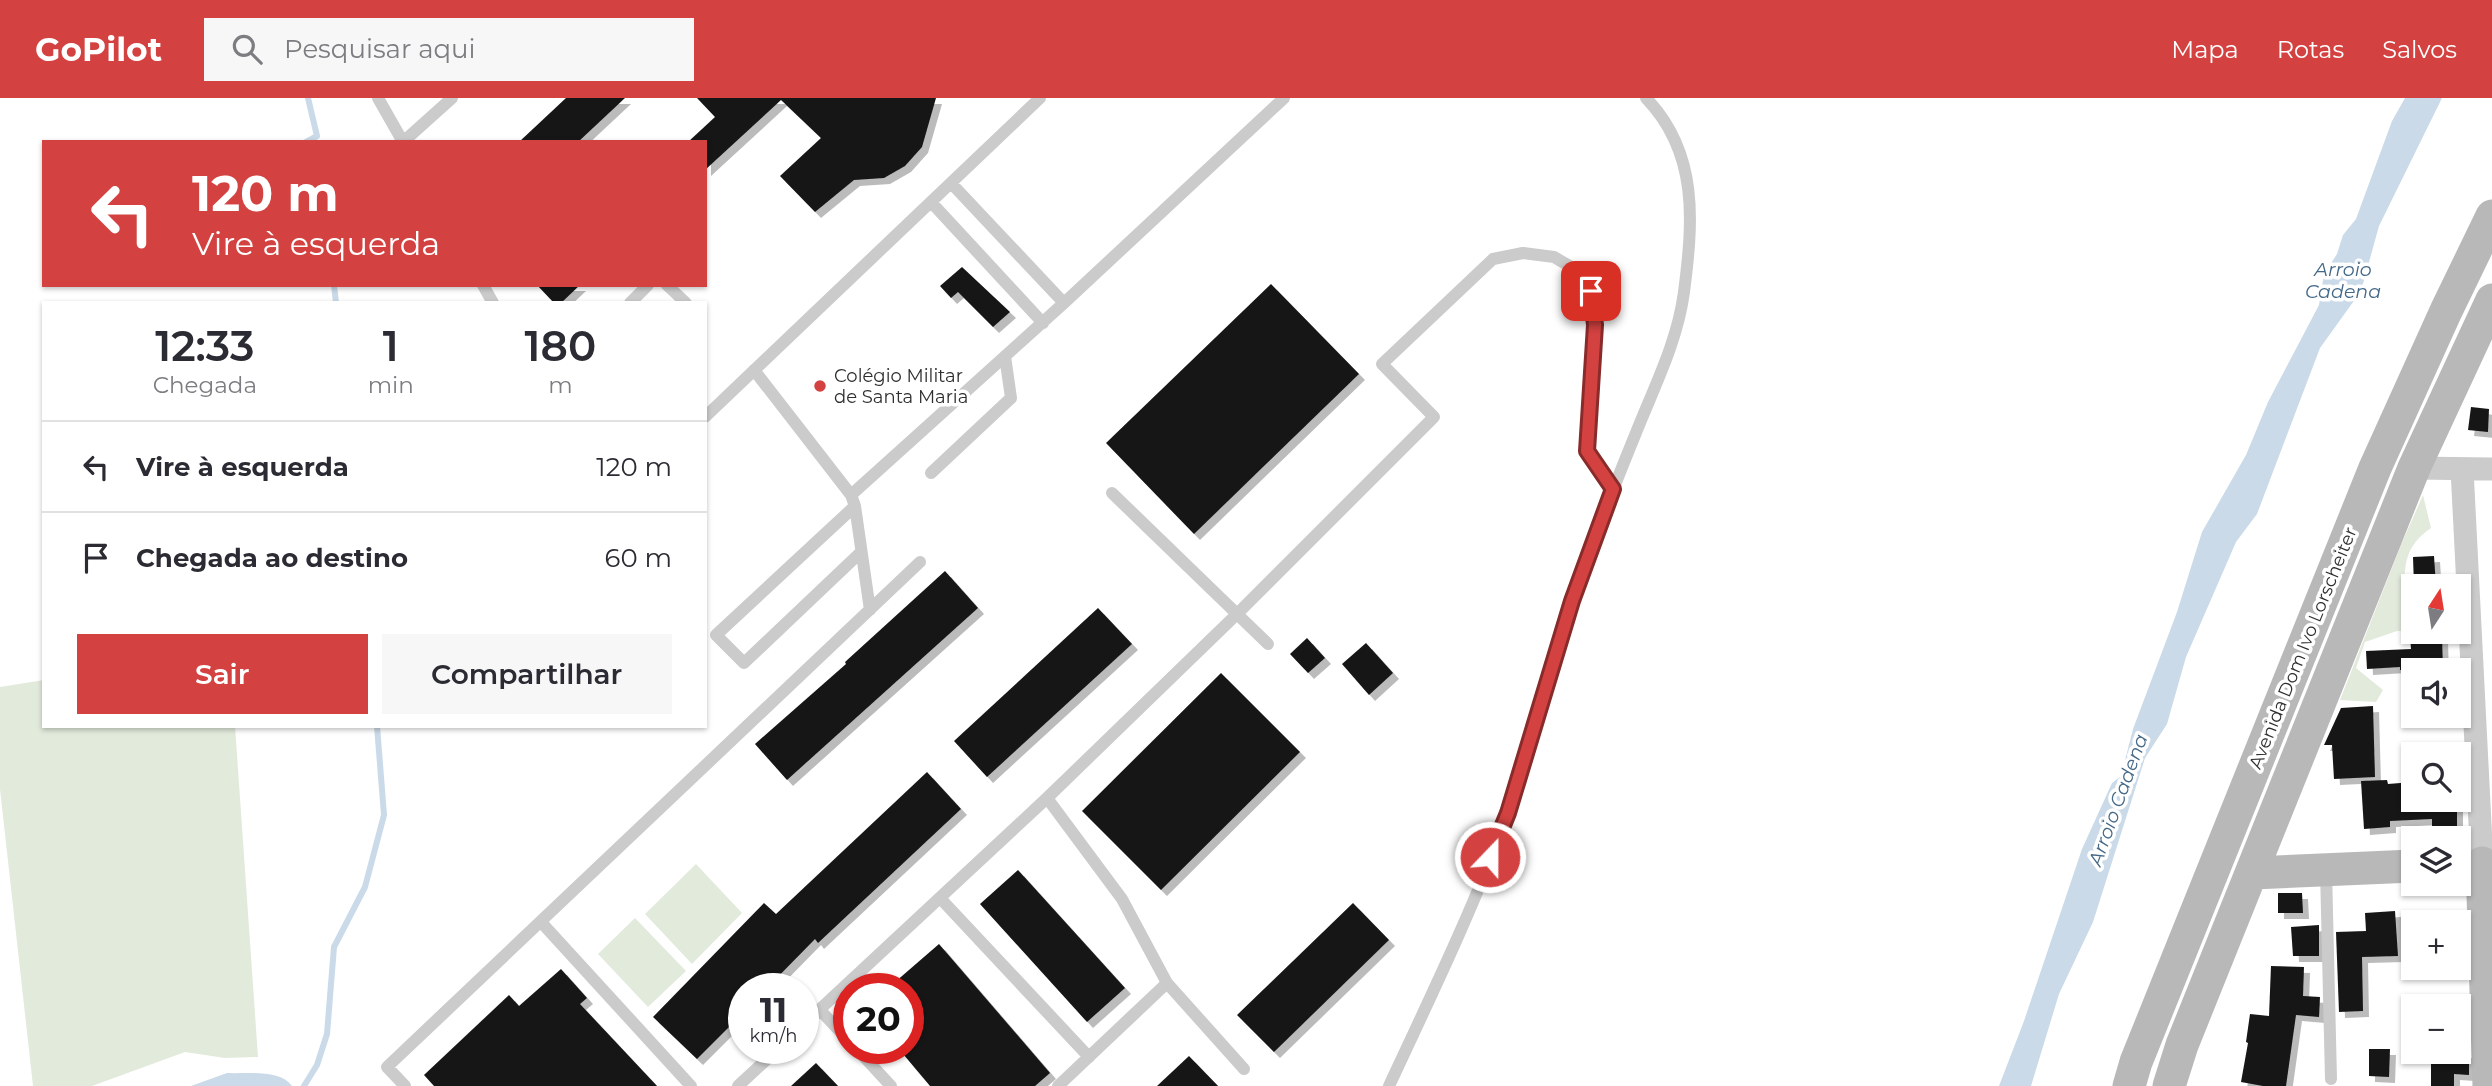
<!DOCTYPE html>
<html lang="pt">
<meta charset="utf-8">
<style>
body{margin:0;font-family:Montserrat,sans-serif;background:#f7f7f7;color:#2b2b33;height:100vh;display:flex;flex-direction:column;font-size:26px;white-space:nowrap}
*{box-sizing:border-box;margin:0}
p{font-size:23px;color:#7c7c81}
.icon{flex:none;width:38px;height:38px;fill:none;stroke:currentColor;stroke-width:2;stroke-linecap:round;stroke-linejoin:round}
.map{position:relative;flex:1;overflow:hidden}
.drawer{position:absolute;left:42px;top:203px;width:665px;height:427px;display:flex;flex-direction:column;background:#fff;border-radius:0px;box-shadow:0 2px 5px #0004}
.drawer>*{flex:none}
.hud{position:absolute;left:42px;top:42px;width:665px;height:147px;border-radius:0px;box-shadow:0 2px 5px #0004;background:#d34241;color:#fff;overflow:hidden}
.needle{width:46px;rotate:12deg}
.controls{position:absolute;left:2401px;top:476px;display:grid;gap:14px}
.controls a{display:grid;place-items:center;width:70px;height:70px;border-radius:0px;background:#fff;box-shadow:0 2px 5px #0004;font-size:35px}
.speed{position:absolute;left:728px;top:875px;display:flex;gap:14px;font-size:35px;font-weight:700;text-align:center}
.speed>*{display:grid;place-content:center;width:91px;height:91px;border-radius:50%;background:#fff;box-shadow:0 2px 5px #0004;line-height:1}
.speed small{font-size:18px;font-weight:400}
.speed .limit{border:10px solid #d22;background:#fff;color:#111}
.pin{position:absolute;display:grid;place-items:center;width:60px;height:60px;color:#fff;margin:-30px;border-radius:14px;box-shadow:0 4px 10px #0006}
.me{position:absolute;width:77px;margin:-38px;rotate:22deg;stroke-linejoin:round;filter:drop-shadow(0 0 5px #0008)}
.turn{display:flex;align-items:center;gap:24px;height:147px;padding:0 35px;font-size:32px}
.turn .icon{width:91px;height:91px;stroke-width:2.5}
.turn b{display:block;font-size:49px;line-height:60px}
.eta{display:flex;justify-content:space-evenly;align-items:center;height:119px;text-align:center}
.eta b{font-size:42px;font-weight:600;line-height:49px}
.cta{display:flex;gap:14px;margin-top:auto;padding:14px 35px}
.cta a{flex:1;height:80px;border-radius:0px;background:#d34241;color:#fff;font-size:28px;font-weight:600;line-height:80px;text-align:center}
.cta a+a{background:#f7f7f7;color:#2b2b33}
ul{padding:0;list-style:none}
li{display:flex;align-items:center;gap:21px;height:91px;padding:0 35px;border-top:2px solid #e1e1e2}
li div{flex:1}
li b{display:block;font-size:26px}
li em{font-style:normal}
header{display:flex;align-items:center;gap:42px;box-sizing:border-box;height:98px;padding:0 35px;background:#d34241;color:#fff}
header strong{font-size:33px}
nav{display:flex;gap:38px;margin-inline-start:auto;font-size:24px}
.search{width:490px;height:63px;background:#f7f7f7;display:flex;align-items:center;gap:18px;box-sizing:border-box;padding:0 24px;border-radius:0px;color:#7c7c81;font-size:26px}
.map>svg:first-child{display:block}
</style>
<header>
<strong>GoPilot</strong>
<div class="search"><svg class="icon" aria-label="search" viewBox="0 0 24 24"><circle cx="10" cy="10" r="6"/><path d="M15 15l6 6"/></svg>Pesquisar aqui</div>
<nav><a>Mapa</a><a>Rotas</a><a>Salvos</a></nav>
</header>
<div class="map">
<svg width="2492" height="988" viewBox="0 0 2492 988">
<defs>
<filter id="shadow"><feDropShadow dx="6" dy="6" stdDeviation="0" flood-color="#0004"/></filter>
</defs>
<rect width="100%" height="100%" fill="#fff"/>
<path fill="#e2eadc" d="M2423,397L2431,430C2404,449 2405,466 2404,496L2413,503V533H2397L2365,544L2356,570L2383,592L2376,604L2340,602L2401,447Z
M44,582V628H235L258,959L225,960L185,954L92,988H33L0,691V589Z
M696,766L742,815L692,866L645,816Z
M635,820L686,873L648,909L598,856Z"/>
<path fill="#cadae8" d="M2405,0H2442L2379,128L2361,193L2320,250L2257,416L2236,444L2186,559L2167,626L2145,660L2093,824L2059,896L2031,988H1999L2024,923L2082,751L2112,685L2121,678L2133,631L2177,514L2202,434L2246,357L2268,304L2319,207L2324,176L2337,156L2343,137L2356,121L2392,23Z
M227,975C246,976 280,971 292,988H191Z"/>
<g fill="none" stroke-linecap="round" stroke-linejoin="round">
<path stroke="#cadae8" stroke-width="6" d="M306,44L317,38L308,0
M334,187L336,205
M304,988L317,967L327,936L334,849L365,789L384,717L377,628"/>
</g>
<path fill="#151515" filter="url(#shadow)" d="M566,0H625L578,44H519Z
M697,0H936L922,49L905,68L884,80L854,82L815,114L780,78L821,40L781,2L705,72V44H688L715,19Z
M962,169L1010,214L993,229L958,194L951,200L940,188Z
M1271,186L1359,276L1194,436L1106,345Z
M537,187H580L561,205H554Z
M2471,309L2489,311L2488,334L2468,332Z
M2434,458L2436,488H2414L2413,459Z
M945,473L978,510L787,682L755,646L846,566L845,564Z
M1098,510L1132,546L987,679L954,643Z
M2442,538L2443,572H2400V569L2367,571L2366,553L2411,551L2410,539Z
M1307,540L1325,560L1308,575L1290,556Z
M1366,545L1393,575L1369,597L1342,566Z
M1221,575L1300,654L1161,792L1082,713Z
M2373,608L2375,679L2334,681L2332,647H2324L2341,610Z
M927,674L961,711L818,845L815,841L766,891H744V914L697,961L653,919L764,805L776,816Z
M2387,682L2388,686L2413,684V702H2457V728H2432V721L2390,723V729L2364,731L2361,683Z
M1018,772L1125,890L1087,924L980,806Z
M2278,795H2302L2303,815H2278Z
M1353,805L1389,842L1274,954L1237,917Z
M2395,813L2398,858L2362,859L2363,913L2339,914L2336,834L2366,833L2365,815Z
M2319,827V858H2293L2291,829Z
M939,846L1050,975L1035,988H930L898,950H908V891H887Z
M2271,868L2304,869L2303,898L2320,899L2319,919L2296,917L2286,988H2263L2241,984L2248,945L2246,944L2250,916L2269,918Z
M561,871L587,900L580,906L657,988H434L424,977L509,897L519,908Z
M2369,951H2390L2389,979L2369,978Z
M2431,954H2469V977L2454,976V988H2431Z
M1189,958L1218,988H1157Z
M816,965L838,988H791Z"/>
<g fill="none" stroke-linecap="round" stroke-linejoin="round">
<path stroke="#cbcbcb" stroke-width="12" d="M378,0L403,44L452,0
M951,85L1064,205
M931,104L1043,225
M483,187L493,205
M667,187L686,205
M630,205L648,187
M754,272L851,397L855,408L870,512
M705,319L1040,0
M931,375L1011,300L1005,258
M1112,395L1268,546
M851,397L1064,205L1284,0
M855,408L716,537L744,565L861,454
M1047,700L1122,801L1167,885L1244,971
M2326,772L2331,981
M940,800L1089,959
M541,824L691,988
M820,912L849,943
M803,927L1047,700L1237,516L1434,319L1382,266L1493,161L1523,155L1554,159L1578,173L1591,193L1595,227L1587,353L1613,391
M856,950L891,988
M405,988L387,969L920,464
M738,988L779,950
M1058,988L1167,885
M1389,988C1431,898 1474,809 1508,716C1538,629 1559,539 1590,453C1606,408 1624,364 1642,320C1659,279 1678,239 1684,194C1693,124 1699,55 1646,0"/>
<path stroke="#cbcbcb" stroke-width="23" d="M2414,370L2492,371
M2462,371L2482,765"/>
<path stroke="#b8b8b8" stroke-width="33" d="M2482,765L2489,988
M2252,775L2413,768
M2129,988L2136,964L2375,370L2446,213L2492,118
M2169,988L2182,947L2414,370L2492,202"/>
</g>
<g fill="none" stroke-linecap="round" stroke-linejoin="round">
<g stroke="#892b2a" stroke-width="18">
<path id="route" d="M1490,759L1508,715L1572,503L1613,391L1587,353L1595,227L1591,193"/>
</g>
<use href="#route" stroke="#d34241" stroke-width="12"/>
</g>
<circle fill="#d34241" stroke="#fff" stroke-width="2.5" cx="820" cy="288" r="7"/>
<g text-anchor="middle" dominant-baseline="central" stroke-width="7" stroke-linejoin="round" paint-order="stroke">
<g font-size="18" fill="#2e2e2e" stroke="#fff" text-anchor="start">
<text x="834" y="278">Colégio Militar<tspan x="834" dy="21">de Santa Maria</tspan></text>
</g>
<g font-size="18" fill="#2e2e2e" stroke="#fff">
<text transform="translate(2303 550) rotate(-68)">Avenida Dom Ivo Lorscheiter</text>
</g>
<g font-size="19" font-style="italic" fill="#446887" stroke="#fff">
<text x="2343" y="171">Arroio<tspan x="2343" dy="22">Cadena</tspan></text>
<text transform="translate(2118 702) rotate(-70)">Arroio Cadena</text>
</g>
</g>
</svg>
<div class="controls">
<a><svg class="needle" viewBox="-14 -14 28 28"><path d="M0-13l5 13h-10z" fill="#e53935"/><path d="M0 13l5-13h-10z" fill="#7c7c81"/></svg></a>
<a><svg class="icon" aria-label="sound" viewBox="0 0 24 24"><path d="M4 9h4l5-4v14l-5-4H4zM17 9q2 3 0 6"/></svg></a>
<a><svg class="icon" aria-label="search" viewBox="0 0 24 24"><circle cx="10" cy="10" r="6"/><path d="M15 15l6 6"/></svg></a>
<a><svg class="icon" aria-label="layers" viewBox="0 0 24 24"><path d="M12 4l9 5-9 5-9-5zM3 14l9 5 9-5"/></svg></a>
<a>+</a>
<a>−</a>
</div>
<div class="speed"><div>11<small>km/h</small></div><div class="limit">20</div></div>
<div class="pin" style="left:1591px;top:193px;background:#d93025"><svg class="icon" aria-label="arrive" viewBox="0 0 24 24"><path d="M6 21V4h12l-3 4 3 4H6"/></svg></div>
<svg class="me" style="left:1490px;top:759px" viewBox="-20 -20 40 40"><circle r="17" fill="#d34241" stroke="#fff" stroke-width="3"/><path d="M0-11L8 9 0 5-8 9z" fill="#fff"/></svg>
<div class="hud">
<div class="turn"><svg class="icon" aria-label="left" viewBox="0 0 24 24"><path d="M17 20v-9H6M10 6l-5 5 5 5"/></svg><div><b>120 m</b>Vire à esquerda</div></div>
</div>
<section class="drawer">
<div class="eta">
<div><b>12:33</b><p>Chegada</p></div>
<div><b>1</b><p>min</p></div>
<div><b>180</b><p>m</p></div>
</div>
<ul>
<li><svg class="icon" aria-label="left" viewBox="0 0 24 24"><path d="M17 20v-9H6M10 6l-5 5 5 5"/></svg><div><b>Vire à esquerda</b></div><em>120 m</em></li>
<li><svg class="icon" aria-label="arrive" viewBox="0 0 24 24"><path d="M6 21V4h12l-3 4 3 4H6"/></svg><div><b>Chegada ao destino</b></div><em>60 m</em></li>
</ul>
<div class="cta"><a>Sair</a><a>Compartilhar</a></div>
</section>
</div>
